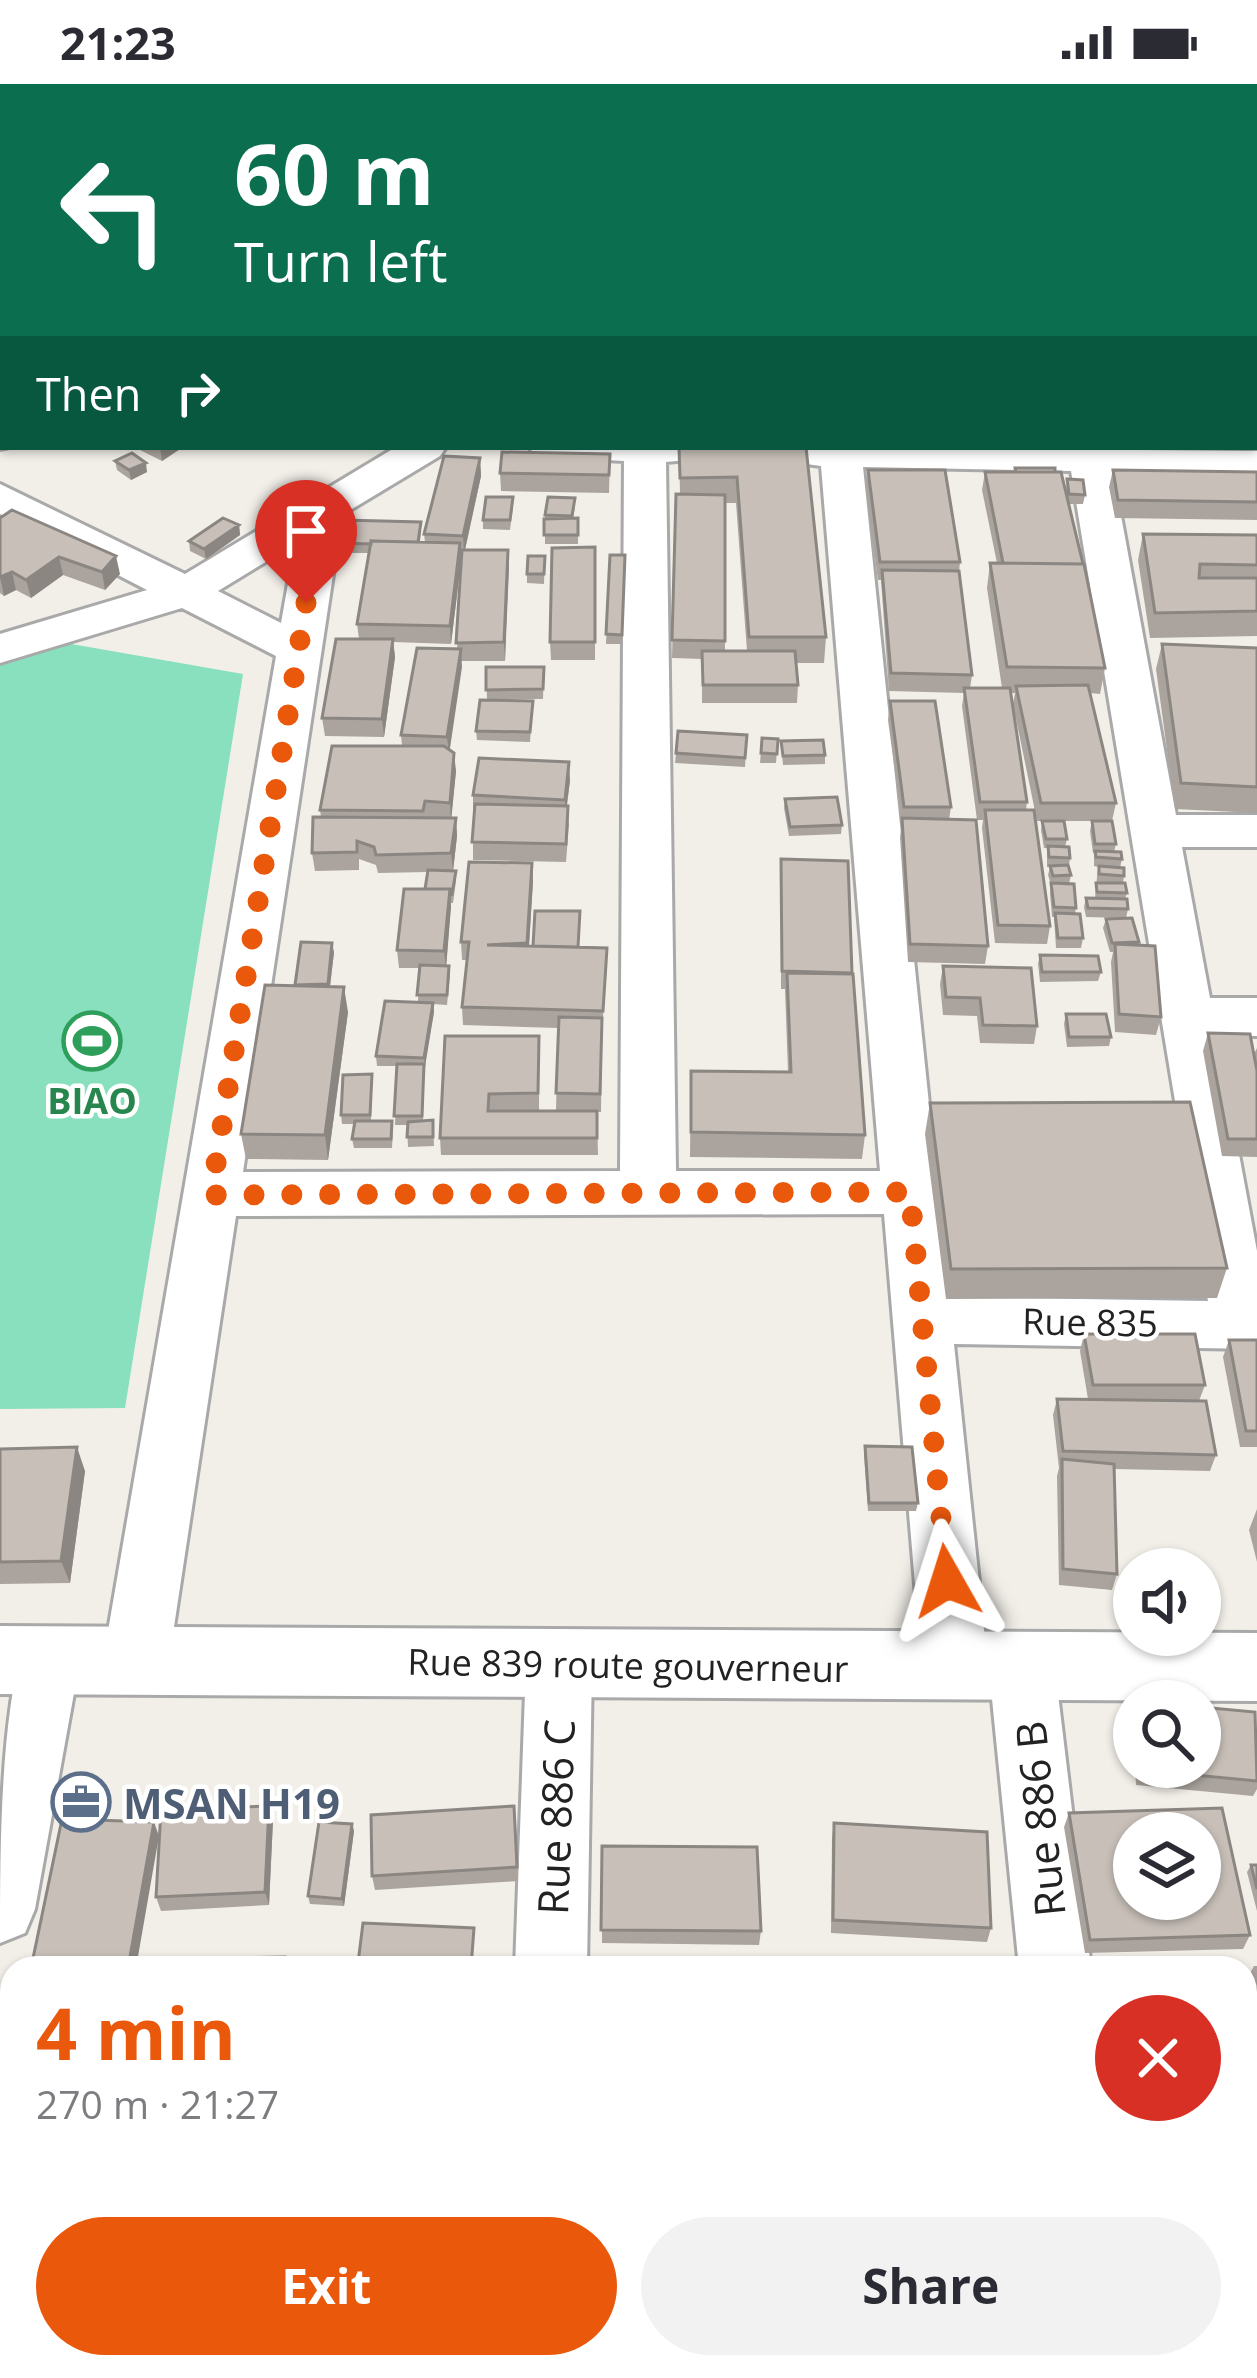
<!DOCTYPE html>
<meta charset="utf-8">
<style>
body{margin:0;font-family:"Open Sans",sans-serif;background:#f2f2f3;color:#2b2b33;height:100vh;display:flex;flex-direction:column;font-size:45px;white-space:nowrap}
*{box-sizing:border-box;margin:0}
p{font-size:39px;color:#7c7c81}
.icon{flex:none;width:66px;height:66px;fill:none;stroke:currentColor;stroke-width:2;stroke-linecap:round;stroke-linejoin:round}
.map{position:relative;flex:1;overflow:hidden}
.drawer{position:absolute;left:0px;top:1872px;width:1257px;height:423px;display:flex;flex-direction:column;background:#fff;border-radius:36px 36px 0 0;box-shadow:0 3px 9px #0004}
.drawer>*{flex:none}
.banner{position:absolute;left:0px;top:0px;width:1257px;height:366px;box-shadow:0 3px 9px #0004;background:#0b6e4f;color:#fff;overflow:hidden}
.tools{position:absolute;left:1113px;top:1464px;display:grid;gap:24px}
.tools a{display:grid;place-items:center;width:108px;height:108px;border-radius:50%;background:#fff;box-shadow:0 3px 9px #0004;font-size:60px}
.pin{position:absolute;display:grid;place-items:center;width:102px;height:102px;color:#fff;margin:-123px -51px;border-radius:50% 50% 50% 0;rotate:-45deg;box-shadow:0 0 12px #0007}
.pin .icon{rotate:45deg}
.me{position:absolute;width:132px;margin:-66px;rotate:354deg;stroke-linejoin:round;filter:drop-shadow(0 0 9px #0008)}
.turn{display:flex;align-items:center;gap:42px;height:252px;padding:0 36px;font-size:54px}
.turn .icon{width:156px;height:156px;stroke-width:2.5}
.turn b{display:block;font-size:84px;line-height:102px}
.then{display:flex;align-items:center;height:114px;padding:0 36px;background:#0003;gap:24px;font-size:45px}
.round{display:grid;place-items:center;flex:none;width:126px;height:126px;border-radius:63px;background:#f2f2f3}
.headline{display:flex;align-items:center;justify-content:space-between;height:204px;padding:0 36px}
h1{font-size:72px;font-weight:700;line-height:90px;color:#ea580c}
.button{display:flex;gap:24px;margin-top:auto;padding:24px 36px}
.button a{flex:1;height:138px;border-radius:72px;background:#ea580c;color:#fff;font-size:48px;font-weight:700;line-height:138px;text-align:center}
.button a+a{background:#f2f2f3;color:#2b2b33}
.status{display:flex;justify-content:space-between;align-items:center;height:84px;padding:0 60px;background:#fff;direction:ltr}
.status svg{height:33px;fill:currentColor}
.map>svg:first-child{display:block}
</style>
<div class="status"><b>21:23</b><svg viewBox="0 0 49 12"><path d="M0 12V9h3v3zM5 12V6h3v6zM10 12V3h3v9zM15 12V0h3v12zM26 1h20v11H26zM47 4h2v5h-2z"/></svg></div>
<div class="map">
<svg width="1257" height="2294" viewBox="0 0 1257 2294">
<rect width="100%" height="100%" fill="#f2efe9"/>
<path fill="#88e0be" d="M60,558L243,590L125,1324L0,1325V576Z"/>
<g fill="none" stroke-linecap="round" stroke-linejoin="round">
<g stroke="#a9a9a9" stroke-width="6">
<path id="minor" d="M73,0H114L116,3H75Z
M544,0H585L587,3H546Z
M720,0H763L765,3H722Z
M1136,0H1170L1171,3H1137Z
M1254,107H1257V129H1254Z
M0,219L3,220V245L0,244Z
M0,339L3,363H9L0,365Z
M396,363H446L440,372L342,431L243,1088L620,1087L624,377L535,372L529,363L704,366L698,375L666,378L676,1087H880L821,382L791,378L785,369L789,363L1257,367V391L1113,388L1176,731H1257V763H1182L1210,914H1257V952H1217L1257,1167V1265L954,1260L988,1584L978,1605L955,1613L932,1605L922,1584L884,1130L236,1132L169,1576L159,1597L136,1605L113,1597L103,1576L276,572L182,524L0,579V550L147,506L0,430V400L185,490ZM863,383L1071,387L1208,1217L949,1213ZM295,460L281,539L218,507Z
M47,1547L70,1555L80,1576L35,1825L25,1849L0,1859C0,1765 0,1641 24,1555Z
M559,1552L582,1560L592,1581L587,1884H515L526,1581L536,1560Z
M1022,1555L1045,1564L1055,1585L1091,1884H1019L989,1585L999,1564Z
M499,2283H579V2294H499Z
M1059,2283H1139L1140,2294H1060Z"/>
</g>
<g stroke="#a9a9a9" stroke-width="6">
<path id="tertiary" d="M0,1542L1257,1549V1617L0,1610Z"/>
</g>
<use href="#minor" fill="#fff" fill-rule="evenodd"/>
<use href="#tertiary" fill="#fff" fill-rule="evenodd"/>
</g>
<path fill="#aba49e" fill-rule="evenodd" d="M133,0H280L287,3H140Z
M826,0H1056V3H825Z
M1254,250H1257V321H1254Z
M134,363H183L162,377Z
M679,363H806L826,553L824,579H796L798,601L797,619H702V575L672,574L676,410H680ZM725,419H736L747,567H725Z
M610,370L609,409L501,407L500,389Z
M480,374L481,392L465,466H508L505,577H461L449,665L456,687L451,734H456L457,752L453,787H456V797L453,819H451L446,882H449L450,891L447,921L433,920L434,928L424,983L423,1037L433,1036L434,1062L408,1063L407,1041H395L397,982H377L376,972L418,918L419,884H399L397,866L425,805L428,788L378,789L376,781L359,775V786L315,787L312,769L321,733L320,726L402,662L401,651L457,565L461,479L451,560L393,558L395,573L384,653L325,652L322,634L359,555L357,540L369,469H340L339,459L421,447L420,458H425L424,450Z
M115,377L147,388L131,396L117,386Z
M1015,384L1066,411L1067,395L1085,411L1083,420H1068L1105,584L1100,610L1090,609L1116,719L1112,737H1064L1067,755L1065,763L1070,774L1069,781L1071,791L1069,800L1076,824L1075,829L1083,854L1081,864H1056L1054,833H1052L1050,809L1051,801L1048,791L1050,783H1047V764H1044L1041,746L1042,737H1037L1013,620L1015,609H1011L1027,718L1026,726L1050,842L1047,860L995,859L982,744L983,736H977L962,622L964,609L889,607L881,496H878L866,404L868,386L960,478L959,488L972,591L970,604H1002L987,504L990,479H997L982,406L985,388H1015Z
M1113,386L1257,388V436L1115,434L1109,403Z
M513,423L510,446L483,445V436Z
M575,423L573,434H578V460H545V431Z
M0,434L120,490L105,506L63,491L31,514L16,506L4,512L0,509Z
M239,441L240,451L206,475L190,467L189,457Z
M1143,450L1257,451V552L1150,554L1138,476Z
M595,463V576H551L550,558Z
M610,471H625L622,560H606Z
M545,472L544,500L527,499V490Z
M1162,560L1257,564V729L1175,725L1156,585Z
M486,583H544L543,615H487Z
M533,617L530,658L477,656L476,647Z
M890,617L951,723L949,736L988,862L985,880L908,878L900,753L902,740L888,636Z
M747,651L745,683L675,679L676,669Z
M762,654L778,655L776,679H760Z
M781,657L825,671V680L783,681Z
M570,696L567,722L569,740L566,778L473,776V711Z
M785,715L842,741L841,750L789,752L784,724Z
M1092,737L1116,760L1114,768L1122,775L1120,784L1124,792L1123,799L1127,809L1125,815L1128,825L1126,834L1139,858L1138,861L1161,933L1156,951L1115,948L1111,878L1113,868H1110L1103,844L1106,835L1123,834L1086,833L1084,823L1086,814H1095L1098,783L1094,782V769H1093L1090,747Z
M781,775L852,889L865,1051L862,1075L690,1073L691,987L788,988L785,905H781Z
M532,779L533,797L529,862L579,863L607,882L602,945L601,1028H597L598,1071H441L440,1054L539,952V1027H556L558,944L463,941L462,923L467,876H462L461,858Z
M334,868L330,903L348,928L328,1076L246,1075L241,1050L295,902Z
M1040,871L1101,888L1098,897L1040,898L1038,880Z
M943,882L1037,942L1034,960L980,959L977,932L943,931L940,900Z
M1066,930L1111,953L1109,962L1067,963L1064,940Z
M1208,949L1254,970L1257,964V1073L1222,1072L1203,967Z
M372,990L371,1037L393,1046L392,1064H354L352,1055L354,1040H342L341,1031Z
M930,1019L1227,1184L1217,1214L946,1215L925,1050Z
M1084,1250L1205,1301L1199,1317L1216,1371L1210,1387L1114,1385L1117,1490L1112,1506L1059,1501L1057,1392L1059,1384L1053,1331L1057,1315H1088L1080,1267Z
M1229,1256H1257V1363H1240L1223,1273Z
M865,1362L918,1419L916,1427H868L864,1371Z
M0,1365L85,1387L70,1499L0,1500Z
M1257,1425V1478L1249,1446Z
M1257,1655V1705L1253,1712L1136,1701L1135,1683H1200Z
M269,1722L273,1736L269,1821L161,1827L156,1813Z
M514,1722L518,1797L375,1806L372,1792Z
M1069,1729L1250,1851L1243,1865L1085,1869L1064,1743Z
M834,1739L991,1844L987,1858L831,1849L832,1754Z
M352,1740L354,1747L344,1822L310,1820L308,1812Z
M602,1762L761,1847L759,1861L602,1859Z
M1251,1781H1257V1827L1247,1788Z
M474,1844L472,1884H359L358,1879Z
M1254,1882H1257V1920L1250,1889Z
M1245,2050L1257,2078V2197L1245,2198Z
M1203,2283H1245L1257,2294H1203Z"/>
<path fill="#8b8681" d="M503,0H532L531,3H497Z
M3,300V320L0,322V301Z
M160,363H183L162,377Z
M480,374L481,392L464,470L463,452Z
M146,379L147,388L131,396L129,386Z
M239,441L240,451L206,475L204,465Z
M460,459L461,477L451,560L450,542Z
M508,466L509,484L505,577L504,558Z
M116,472L120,490L105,506L102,488Z
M59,473L63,491L31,514L26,496Z
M12,488L16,506L4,512L0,493Z
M393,555L395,573L384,653L382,635Z
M461,565L462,583L449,671L447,653Z
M454,669L456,687L451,738L450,719Z
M569,678L570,696L565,734V716Z
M456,734L457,752L453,787L451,769Z
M532,779L533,797L528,877L527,859Z
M450,805L451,823L446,885L444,867Z
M332,859L334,868L329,910L328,900Z
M344,903L348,928L328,1076L325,1051Z
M433,919L434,928L425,983L424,974Z
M77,1363L85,1387L70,1499L61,1477Z
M269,1722L273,1736L269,1821L265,1808Z
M154,1738L159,1752L136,1884H128Z
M352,1740L354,1747L344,1822L342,1815Z"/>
<path fill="#c7bfb8" stroke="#8b8681" stroke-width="3" fill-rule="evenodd" d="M171,0H280L287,3H179Z
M418,0H431V3H411Z
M432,0H503L497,3H439Z
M845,0H890L903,3H858Z
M971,0H1048L1045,3H982Z
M3,41V65L0,64V43Z
M3,135V179L0,178V137Z
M0,206L3,207V223L0,221Z
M1254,250H1257V296H1254Z
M3,259V300L0,301V261Z
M679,363H806L826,553H749L737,393L680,394Z
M502,368L610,370L609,391L500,389Z
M132,369L146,379L129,386L115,377Z
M444,372L480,374L463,452L424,450Z
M1015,384H1055V388H1016Z
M868,386H945L960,478H880Z
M1113,386L1257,388V418L1118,416Z
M985,388H1061L1083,480L1003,479Z
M1067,395L1083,396L1085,411L1069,410Z
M676,410L725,411V557L672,556Z
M486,413H513L510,436H483Z
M548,413L575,414L572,432L545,431Z
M12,426L116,472L102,488L59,473L26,496L12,488L0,493V434Z
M223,434L239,441L204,465L189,457Z
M578,434V451H544V435Z
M343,436L421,438L418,458L371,457V460L339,459Z
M1143,450L1257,451V481L1200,480L1199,494H1257V527L1155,529Z
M371,457L460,459L450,542L357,540Z
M595,463V558H550L552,464Z
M462,466H508L504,558L456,559Z
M610,471H625L622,551L606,550Z
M528,472H545L544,490H527Z
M990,479L1084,480L1105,584L1007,583Z
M882,486L959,487L972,591L891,589Z
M336,555H393L382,635L322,634Z
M1162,560L1257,564V703L1181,699Z
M417,564L461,565L447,653L401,651Z
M702,567H795L798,601H703Z
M486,583H544L543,605L486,606Z
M1088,601L1116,719H1041L1016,602Z
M964,604H1010L1027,718H980Z
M480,616L533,617L530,648L476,647Z
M890,617H935L951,723H904Z
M678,647L747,651L745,674L676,669Z
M762,654L778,655L777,670L761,669Z
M823,656L825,671L783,672L781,657Z
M332,662H444L454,669L450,719L425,717L423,727L320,726Z
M479,674L569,678L565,716L473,711Z
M837,713L842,741L790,743L785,715Z
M475,720L568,722L566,760L472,758Z
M985,726H1034L1050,842L998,841Z
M313,733L456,734L451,769L376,771L374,763L357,757V768L312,769Z
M902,734L976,736L988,862L910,860Z
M1042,737H1064L1067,755H1046Z
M1092,737H1112L1116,760H1095Z
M1048,762L1069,763L1070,774L1049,773Z
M1095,767L1121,768L1122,775L1096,773Z
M781,775L848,777L852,889L782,887Z
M469,778L532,779L527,859L487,861L607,864L603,927L462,923L469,858H461Z
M1068,781L1071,791L1053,792L1050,782Z
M1099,782L1124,784V792L1099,790Z
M428,786L456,787L452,810L450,809V805H425Z
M1051,799L1074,800L1076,824L1054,823Z
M1096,799H1125L1127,809L1097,808Z
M404,805H450L444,867L397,866Z
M1086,814L1127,815L1128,825L1088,824Z
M535,827H580L578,863L533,862Z
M1055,829L1080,830L1083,854H1058Z
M1132,834L1139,858L1112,859L1106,835Z
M301,858L332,859L328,900L295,901Z
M1115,860L1155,862L1161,933L1119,930Z
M1040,871L1098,872L1101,888H1042Z
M420,881L449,882L447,911H417Z
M943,882L1031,884L1037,942L983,941L980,914L946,913Z
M787,889L853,890L865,1051L691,1048V987L791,988Z
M265,901L344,903L325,1051L241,1050Z
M385,917L433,919L424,974L376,972Z
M1066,930H1106L1111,953H1069Z
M559,933L602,934L600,1010L556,1009Z
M1208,949L1250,950L1257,987V1055H1228Z
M445,952H539L538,1009L489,1010L488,1027H597V1054H440Z
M397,980H424L422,1032H394Z
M372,990L370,1031H341L343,991Z
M1190,1018L1227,1184L951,1185L930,1019Z
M433,1036V1053H407L408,1038Z
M355,1037H392L391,1055H352Z
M1084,1250H1195L1205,1301H1093Z
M1229,1256H1257V1347H1246Z
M1057,1315L1206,1317L1216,1371L1063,1367Z
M865,1362L912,1363L918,1419H869Z
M77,1363L61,1477L0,1478V1365Z
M1062,1375L1114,1380L1117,1490L1063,1485Z
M1200,1623L1255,1628L1257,1697L1142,1686V1683H1200Z
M269,1722L265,1808L156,1813L161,1726Z
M514,1722L517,1783L372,1792L371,1731Z
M1222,1724L1250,1851L1090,1856L1069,1729ZM1134,1749H1200V1815H1134Z
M62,1735L154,1738L128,1884H31Z
M319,1738L352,1740L342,1815L308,1812Z
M834,1739L987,1748L991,1844L833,1836Z
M602,1762L757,1763L761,1847L601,1846Z
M1251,1781H1257V1805Z
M363,1839L474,1844L471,1884L358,1879Z
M285,1873V1884H138L139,1875Z
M1250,2049L1257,2078V2187L1245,2188V2050Z
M1245,2212L1257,2214V2294H1211V2283H1245Z
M189,2283H227L226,2294H188Z
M314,2283H423L422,2294H313Z
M621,2283H760V2294H621Z
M787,2283H842L844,2294H788Z"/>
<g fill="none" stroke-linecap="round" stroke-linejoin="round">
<path stroke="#ea580c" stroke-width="21" stroke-dasharray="0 37.8" d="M306,519L211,1111L910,1108L947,1497"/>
</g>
<defs>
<g id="stadium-ring" transform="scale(3)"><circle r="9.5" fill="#fff" stroke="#2e9e5b" stroke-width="1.5"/><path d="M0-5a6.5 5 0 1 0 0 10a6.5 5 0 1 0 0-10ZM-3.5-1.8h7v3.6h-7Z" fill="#2e9e5b"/></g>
<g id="office-ring" transform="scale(3)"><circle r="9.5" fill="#fff" stroke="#5c6f8a" stroke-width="1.5"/><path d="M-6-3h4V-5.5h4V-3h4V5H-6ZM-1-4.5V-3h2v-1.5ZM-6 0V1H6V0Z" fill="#5c6f8a"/></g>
</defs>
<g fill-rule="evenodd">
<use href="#stadium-ring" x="92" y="957"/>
<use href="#office-ring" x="81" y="1718"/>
</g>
<g text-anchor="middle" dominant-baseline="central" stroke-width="9" stroke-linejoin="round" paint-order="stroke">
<g font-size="36" font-weight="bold" fill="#27864d" stroke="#fff">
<text x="92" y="1016">BIAO</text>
</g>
<g font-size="36" fill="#222" stroke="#fff">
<text transform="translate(1090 1238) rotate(1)">Rue 835</text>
<text transform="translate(628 1581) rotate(1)">Rue 839 route gouverneur</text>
</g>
<g font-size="42" font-weight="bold" fill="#4e5e75" stroke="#fff" text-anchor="start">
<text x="123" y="1718">MSAN H19</text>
</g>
<g font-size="42" fill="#222" stroke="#fff">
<text transform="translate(555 1733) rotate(-88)">Rue 886 C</text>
<text transform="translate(1039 1735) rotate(-96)">Rue 886 B</text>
</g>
</g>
</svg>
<div class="tools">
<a><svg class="icon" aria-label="sound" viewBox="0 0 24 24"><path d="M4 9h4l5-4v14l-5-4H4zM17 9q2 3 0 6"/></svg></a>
<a><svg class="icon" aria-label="search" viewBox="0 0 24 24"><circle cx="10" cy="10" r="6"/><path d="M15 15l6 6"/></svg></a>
<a><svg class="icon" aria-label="layers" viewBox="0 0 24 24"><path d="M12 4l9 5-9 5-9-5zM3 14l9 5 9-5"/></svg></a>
</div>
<div class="pin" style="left:306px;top:519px;background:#d93025"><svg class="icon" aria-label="arrive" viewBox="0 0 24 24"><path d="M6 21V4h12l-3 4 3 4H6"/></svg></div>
<svg class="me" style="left:947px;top:1497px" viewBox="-20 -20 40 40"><path d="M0-17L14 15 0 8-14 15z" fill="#ea580c" stroke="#fff" stroke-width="4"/></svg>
<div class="banner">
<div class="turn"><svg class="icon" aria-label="left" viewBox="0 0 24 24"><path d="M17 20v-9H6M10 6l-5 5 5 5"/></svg><div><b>60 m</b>Turn left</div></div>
<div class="then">Then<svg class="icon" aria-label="right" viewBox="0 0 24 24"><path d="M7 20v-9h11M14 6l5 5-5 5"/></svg></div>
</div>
<section class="drawer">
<div class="headline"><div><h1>4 min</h1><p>270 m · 21:27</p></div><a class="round" style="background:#d93025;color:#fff"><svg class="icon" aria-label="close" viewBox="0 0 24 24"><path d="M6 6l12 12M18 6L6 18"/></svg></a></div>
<div class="button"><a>Exit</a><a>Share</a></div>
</section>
</div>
